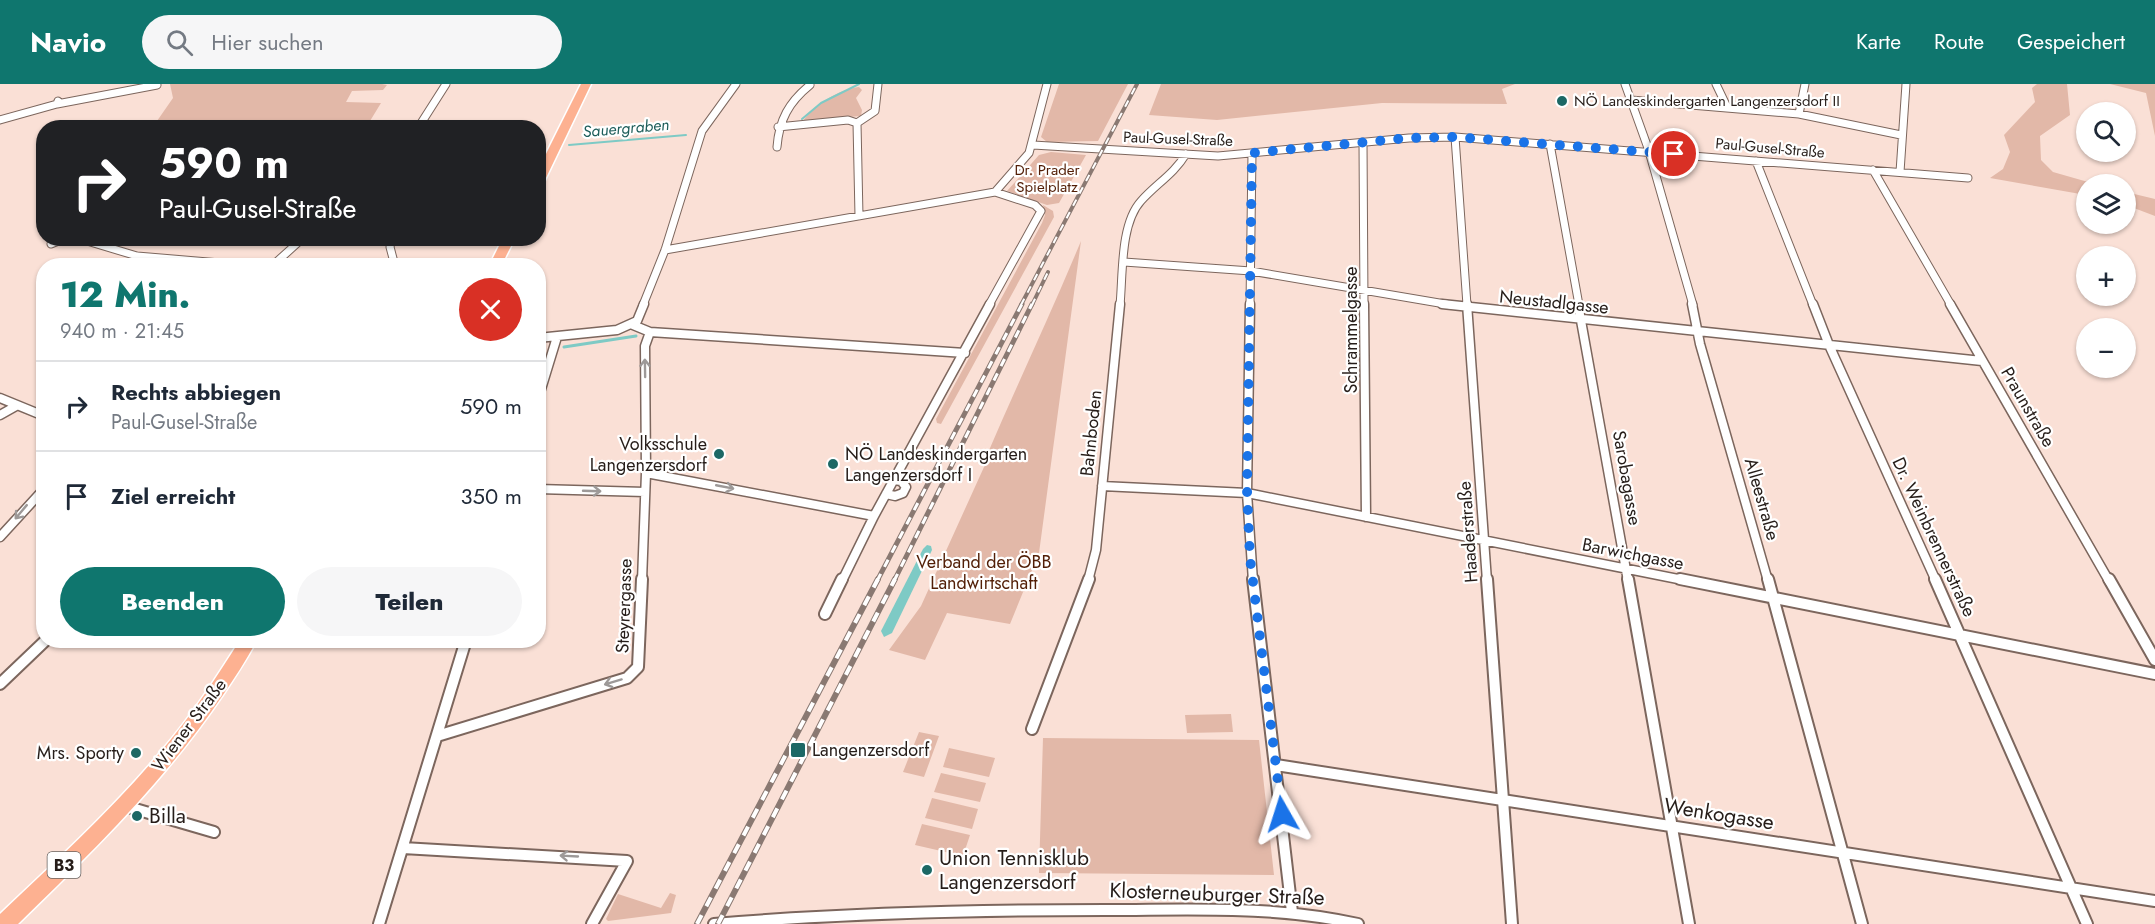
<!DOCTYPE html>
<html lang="de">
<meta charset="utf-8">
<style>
body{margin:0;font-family:Jost,sans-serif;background:#f6f6f7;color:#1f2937;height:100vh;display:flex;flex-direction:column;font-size:22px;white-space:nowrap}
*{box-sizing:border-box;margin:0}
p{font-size:20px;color:#747a83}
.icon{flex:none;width:33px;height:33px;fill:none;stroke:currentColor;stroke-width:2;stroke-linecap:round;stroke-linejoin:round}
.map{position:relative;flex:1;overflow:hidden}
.panel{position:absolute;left:36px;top:174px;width:510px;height:390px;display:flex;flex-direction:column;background:#fff;border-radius:24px;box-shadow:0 2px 4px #0004}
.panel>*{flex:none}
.top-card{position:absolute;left:36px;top:36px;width:510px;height:126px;border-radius:24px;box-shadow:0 2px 4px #0004;background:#202124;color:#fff;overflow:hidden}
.controls{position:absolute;left:2076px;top:18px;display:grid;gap:12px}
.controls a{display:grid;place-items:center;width:60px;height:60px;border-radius:50%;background:#fff;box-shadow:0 2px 4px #0004;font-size:30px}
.pin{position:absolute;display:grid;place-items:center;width:51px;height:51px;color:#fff;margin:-26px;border:3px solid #fff;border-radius:50%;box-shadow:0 2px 6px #0007}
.me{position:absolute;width:66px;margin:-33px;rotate:354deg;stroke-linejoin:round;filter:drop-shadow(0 0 4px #0008)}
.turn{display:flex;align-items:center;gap:21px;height:126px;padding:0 24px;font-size:27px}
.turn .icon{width:78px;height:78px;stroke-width:2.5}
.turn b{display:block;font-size:42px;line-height:51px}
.round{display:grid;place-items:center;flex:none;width:63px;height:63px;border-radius:32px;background:#f6f6f7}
.head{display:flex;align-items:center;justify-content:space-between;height:102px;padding:0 24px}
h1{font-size:36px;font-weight:800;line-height:45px;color:#0f766e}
.action{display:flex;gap:12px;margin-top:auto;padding:12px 24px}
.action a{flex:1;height:69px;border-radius:36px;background:#0f766e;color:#fff;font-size:24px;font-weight:800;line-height:69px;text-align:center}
.action a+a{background:#f6f6f7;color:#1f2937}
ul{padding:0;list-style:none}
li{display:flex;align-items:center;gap:18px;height:90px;padding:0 24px;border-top:2px solid #e0e1e3}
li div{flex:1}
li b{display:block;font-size:22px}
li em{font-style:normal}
header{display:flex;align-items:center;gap:36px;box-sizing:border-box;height:84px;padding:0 30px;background:#0f766e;color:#fff}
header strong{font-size:28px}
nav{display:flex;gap:33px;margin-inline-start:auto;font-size:21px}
.search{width:420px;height:54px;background:#f6f6f7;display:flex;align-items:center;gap:15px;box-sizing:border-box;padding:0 21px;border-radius:33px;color:#747a83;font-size:22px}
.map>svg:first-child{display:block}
</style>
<header>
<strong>Navio</strong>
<div class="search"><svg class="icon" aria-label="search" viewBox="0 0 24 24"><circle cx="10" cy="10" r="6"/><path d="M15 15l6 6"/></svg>Hier suchen</div>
<nav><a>Karte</a><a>Route</a><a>Gespeichert</a></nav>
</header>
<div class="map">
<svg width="2155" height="840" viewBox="0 0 2155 840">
<rect width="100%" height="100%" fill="#fae0d6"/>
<path fill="#e2b8a8" d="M170,0H382L387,1L383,6L352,7L346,18L381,19L370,37L374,43H158L157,37L173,14Z
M1059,0H1128L1098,57L1047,58L1041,53Z
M1161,0H1515L1502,5L1507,20L1382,19L1217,36L1149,31Z
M2037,0H2067L2070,31L2040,52L2041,76L2053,88L2095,100H2086V111L1990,94L2003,85L2010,68L2004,51L2035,18L2032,4Z
M2110,0H2155V52L2146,9Z
M859,3L862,6L856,14L862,26L861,32L803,37C814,21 839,5 859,3Z
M1051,68L1086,71L1059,119L1047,121L1007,107L1039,71Z
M2126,108L2155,115V132L2126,121Z
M1043,121L1053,127L1054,133L941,340L937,339L936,335L1042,139L1045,131Z
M1081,157L1039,469L1010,540L947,529L925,576L889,566L921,522L989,372L987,371C1018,299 1051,229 1081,157Z
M1231,630L1233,648L1187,649L1185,631Z
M919,648L939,652L924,693L903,688Z
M1043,654L1259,656L1274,791L1039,789Z
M949,664L995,674L989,693L943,683Z
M941,689L986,699L980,718L934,708Z
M932,714L978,725L972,745L925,734Z
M922,740L970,751L963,772L915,761Z
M670,809L676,811L671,829L608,837L606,835L618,810L661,824Z"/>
<path fill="#7ecac5" d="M927,461L931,462L932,466L892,549L884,553L881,547L923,465Z"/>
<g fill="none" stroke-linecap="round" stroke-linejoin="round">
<path stroke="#7ecac5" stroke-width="2" d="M802,35L821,19L859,0
M569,61L686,51"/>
<path stroke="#7ecac5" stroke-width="3" d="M564,263L636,252"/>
<g stroke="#7c665d" stroke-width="9">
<path id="street-far2" d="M1625,0L1648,64L1693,221
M1716,0L1727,23
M1631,16L1799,30L1901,51
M57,20L157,1
M1799,30L1805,0
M0,36L57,20L58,17
M857,39L859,132
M778,43L848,36L857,39L875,27L878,0
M418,44L446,0
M1455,53L1467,221
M1363,58L1364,221
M1550,60L1579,221
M1033,61L1218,72L1409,54L1455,53L1968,94
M777,63C779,36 789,18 810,1
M1756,77L1813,221
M1873,86L1951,221
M1900,88L1906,0
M77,154L137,172L257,182
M392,154L390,163L395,182
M51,160L66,154
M665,166L995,108L1029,69L1047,0
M1124,178L1251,187L1451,221
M272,182L303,154
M643,221L665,166L702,47L736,0
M989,221L1041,127L1035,121L995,108
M1120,221C1123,191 1120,140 1141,117C1156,100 1174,90 1186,70
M1250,221L1252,69"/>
</g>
<g stroke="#7c665d" stroke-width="11">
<path id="street-far1" d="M1250,220L1247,409L1253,497
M1364,220L1366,433
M1442,220L1982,277
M1467,220L1487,497
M1578,220L1628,497
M1692,220L1700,260L1768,497
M1813,220L1829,261L1936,497
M1950,220L2109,497
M633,241L650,248L965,269
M538,254L617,246L637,237L644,220
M0,314L44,332
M538,315L557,253
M0,331L16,322
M646,389L874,432
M1102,402L1247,409L1688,497
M538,405L645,408
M886,410L895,412L903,409L906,403L901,397L894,396
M0,453L44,405
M642,497L646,389L645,262L650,248
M842,497L874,432L990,220
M1088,497L1096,466L1120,220"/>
</g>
<g stroke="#7c665d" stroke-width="14">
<path id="street" d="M1253,495L1292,828
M1487,495L1512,840
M1628,495L1689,840
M1680,495L2155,590
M1768,495L1862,840
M1935,495L2087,840
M2109,495L2155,576
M825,530L842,495
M0,600L46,556
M1032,645L1089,495
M437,652L627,594L638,583L642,495
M1276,681L2155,817
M125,722L214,748
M403,764L627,777L592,840
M379,840L466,556
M714,840C844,829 974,826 1105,826C1190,826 1274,821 1358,840"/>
</g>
<g stroke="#fff" stroke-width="3">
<path id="primary" d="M581,0H591L544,98L538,101V86Z
M503,154H515L501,182H489Z
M240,556H257C247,575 235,593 223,611C165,697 92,768 18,840H0V830C56,777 114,724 163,665C192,631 216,594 240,556Z"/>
</g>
<use href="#street-far2" stroke="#fff" stroke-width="7"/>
<use href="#street-far1" stroke="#fff" stroke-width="8"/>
<use href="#street" stroke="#fff" stroke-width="10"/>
<use href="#primary" fill="#fdb191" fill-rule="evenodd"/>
<g stroke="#8a7972" stroke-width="4">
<path id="rail-far2" d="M1021,221L1137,0
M1032,221L1048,188"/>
</g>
<g stroke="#8a7972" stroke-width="5">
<path id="rail-far1" d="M877,497L1022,220
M894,497L1032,220"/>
</g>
<g stroke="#8a7972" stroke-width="6">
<path id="rail" d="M697,840L878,495
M718,840L895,495"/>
</g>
<use href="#rail-far2" stroke="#fff" stroke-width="2" stroke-dasharray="7" stroke-linecap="butt"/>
<use href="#rail-far1" stroke="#fff" stroke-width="3" stroke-dasharray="8" stroke-linecap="butt"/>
<use href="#rail" stroke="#fff" stroke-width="4" stroke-dasharray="10" stroke-linecap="butt"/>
</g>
<defs><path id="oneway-shaft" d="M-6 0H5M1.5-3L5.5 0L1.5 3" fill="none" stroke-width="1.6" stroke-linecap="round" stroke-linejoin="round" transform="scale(1.5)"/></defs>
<g stroke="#9d9998">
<use href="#oneway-shaft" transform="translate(645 284) rotate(-91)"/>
<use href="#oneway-shaft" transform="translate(725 403) rotate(11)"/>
<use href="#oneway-shaft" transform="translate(592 407) rotate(2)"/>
<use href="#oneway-shaft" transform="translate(21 428) rotate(130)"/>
<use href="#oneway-shaft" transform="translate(613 598) rotate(163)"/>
<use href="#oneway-shaft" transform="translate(569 772) rotate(-177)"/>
</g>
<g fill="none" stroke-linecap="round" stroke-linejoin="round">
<path stroke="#1a73e8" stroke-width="10" stroke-dasharray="0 18" d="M1282,730L1250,474L1247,406L1252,69L1409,54L1455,53L1674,70"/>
</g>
<g fill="#1c6865" stroke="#fff" stroke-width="2">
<circle cx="1562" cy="17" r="6"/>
<circle cx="719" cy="370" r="6"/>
<circle cx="833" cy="380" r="6"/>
<rect x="790" y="658" width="16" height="16" rx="3"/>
<circle cx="136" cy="669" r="6"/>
<circle cx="137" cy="732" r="6"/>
<circle cx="927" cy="786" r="6"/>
</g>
<g text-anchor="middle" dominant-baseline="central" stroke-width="4.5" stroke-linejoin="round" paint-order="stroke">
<g font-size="15" fill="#261d19" stroke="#fff" text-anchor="start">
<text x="1574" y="17">NÖ Landeskindergarten Langenzersdorf II</text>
</g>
<g font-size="15" fill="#261d19" stroke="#fff">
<text transform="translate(1178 55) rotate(2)">Paul-Gusel-Straße</text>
<text transform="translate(1770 64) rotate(5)">Paul-Gusel-Straße</text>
</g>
<g font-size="15" fill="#521e06" stroke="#fff">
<text x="1047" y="86">Dr. Prader<tspan x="1047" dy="17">Spielplatz</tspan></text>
</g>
<g font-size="16" font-style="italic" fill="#1d5d5a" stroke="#fff">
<text transform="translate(626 44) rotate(-5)">Sauergraben</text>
</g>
<rect fill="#fff" stroke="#67615e" stroke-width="1.5" x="47.5" y="768" width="33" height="26" rx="4.5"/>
<g font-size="16" font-weight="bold" fill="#261d19">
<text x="64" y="781">B3</text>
</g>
<g font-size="18" fill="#261d19" stroke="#fff">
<text transform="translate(1554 218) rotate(6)">Neustadlgasse</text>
<text transform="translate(1351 246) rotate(-90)">Schrammelgasse</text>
<text transform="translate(2028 323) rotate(60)">Praunstraße</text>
<text transform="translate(1091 349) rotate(-84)">Bahnboden</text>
<text transform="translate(1627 394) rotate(80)">Sarobagasse</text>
<text transform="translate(1762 415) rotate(74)">Alleestraße</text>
<text transform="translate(1468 448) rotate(-94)">Haaderstraße</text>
<text transform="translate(1934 453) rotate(65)">Dr. Weinbrennerstraße</text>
<text transform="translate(1633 470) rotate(11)">Barwichgasse</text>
<text transform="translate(624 522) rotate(-88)">Steyrergasse</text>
<text transform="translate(189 641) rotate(-53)">Wiener Straße</text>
</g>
<g font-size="18" fill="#261d19" stroke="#fff" text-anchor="end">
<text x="707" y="360">Volksschule<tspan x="707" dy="21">Langenzersdorf</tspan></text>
<text x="845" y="370" text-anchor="start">NÖ Landeskindergarten<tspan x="845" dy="21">Langenzersdorf I</tspan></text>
<text x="812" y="666" text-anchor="start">Langenzersdorf</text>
<text x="124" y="669">Mrs. Sporty</text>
</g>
<g font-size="18" fill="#521e06" stroke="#fff">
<text x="984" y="478">Verband der ÖBB<tspan x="984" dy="21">Landwirtschaft</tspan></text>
</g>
<g font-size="21" fill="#261d19" stroke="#fff">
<text transform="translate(1719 730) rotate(9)">Wenkogasse</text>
<text transform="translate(1217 810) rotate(2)">Klosterneuburger Straße</text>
</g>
<g font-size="21" fill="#261d19" stroke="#fff" text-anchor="start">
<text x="149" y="732">Billa</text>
<text x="939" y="774">Union Tennisklub<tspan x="939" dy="24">Langenzersdorf</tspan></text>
</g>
</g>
</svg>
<div class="controls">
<a><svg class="icon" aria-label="search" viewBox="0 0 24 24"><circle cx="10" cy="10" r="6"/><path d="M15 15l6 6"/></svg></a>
<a><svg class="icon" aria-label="layers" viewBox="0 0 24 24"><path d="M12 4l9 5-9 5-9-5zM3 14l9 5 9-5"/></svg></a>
<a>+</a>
<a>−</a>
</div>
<div class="pin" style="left:1674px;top:70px;background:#d93025"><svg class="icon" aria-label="arrive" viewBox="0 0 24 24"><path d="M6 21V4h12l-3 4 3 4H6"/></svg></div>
<svg class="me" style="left:1282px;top:730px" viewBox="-20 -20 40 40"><path d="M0-17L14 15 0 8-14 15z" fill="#1a73e8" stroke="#fff" stroke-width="4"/></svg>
<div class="top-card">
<div class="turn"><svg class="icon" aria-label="right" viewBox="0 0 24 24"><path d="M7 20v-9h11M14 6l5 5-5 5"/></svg><div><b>590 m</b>Paul-Gusel-Straße</div></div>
</div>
<section class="panel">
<div class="head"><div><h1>12 Min.</h1><p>940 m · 21:45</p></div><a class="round" style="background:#d93025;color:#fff"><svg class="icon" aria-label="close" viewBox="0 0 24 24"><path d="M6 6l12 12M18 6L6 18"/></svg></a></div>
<ul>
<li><svg class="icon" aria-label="right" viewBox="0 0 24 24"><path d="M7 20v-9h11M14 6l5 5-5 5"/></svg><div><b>Rechts abbiegen</b><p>Paul-Gusel-Straße</p></div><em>590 m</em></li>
<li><svg class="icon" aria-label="arrive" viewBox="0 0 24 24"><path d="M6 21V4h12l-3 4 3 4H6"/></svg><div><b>Ziel erreicht</b></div><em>350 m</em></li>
</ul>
<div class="action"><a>Beenden</a><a>Teilen</a></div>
</section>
</div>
